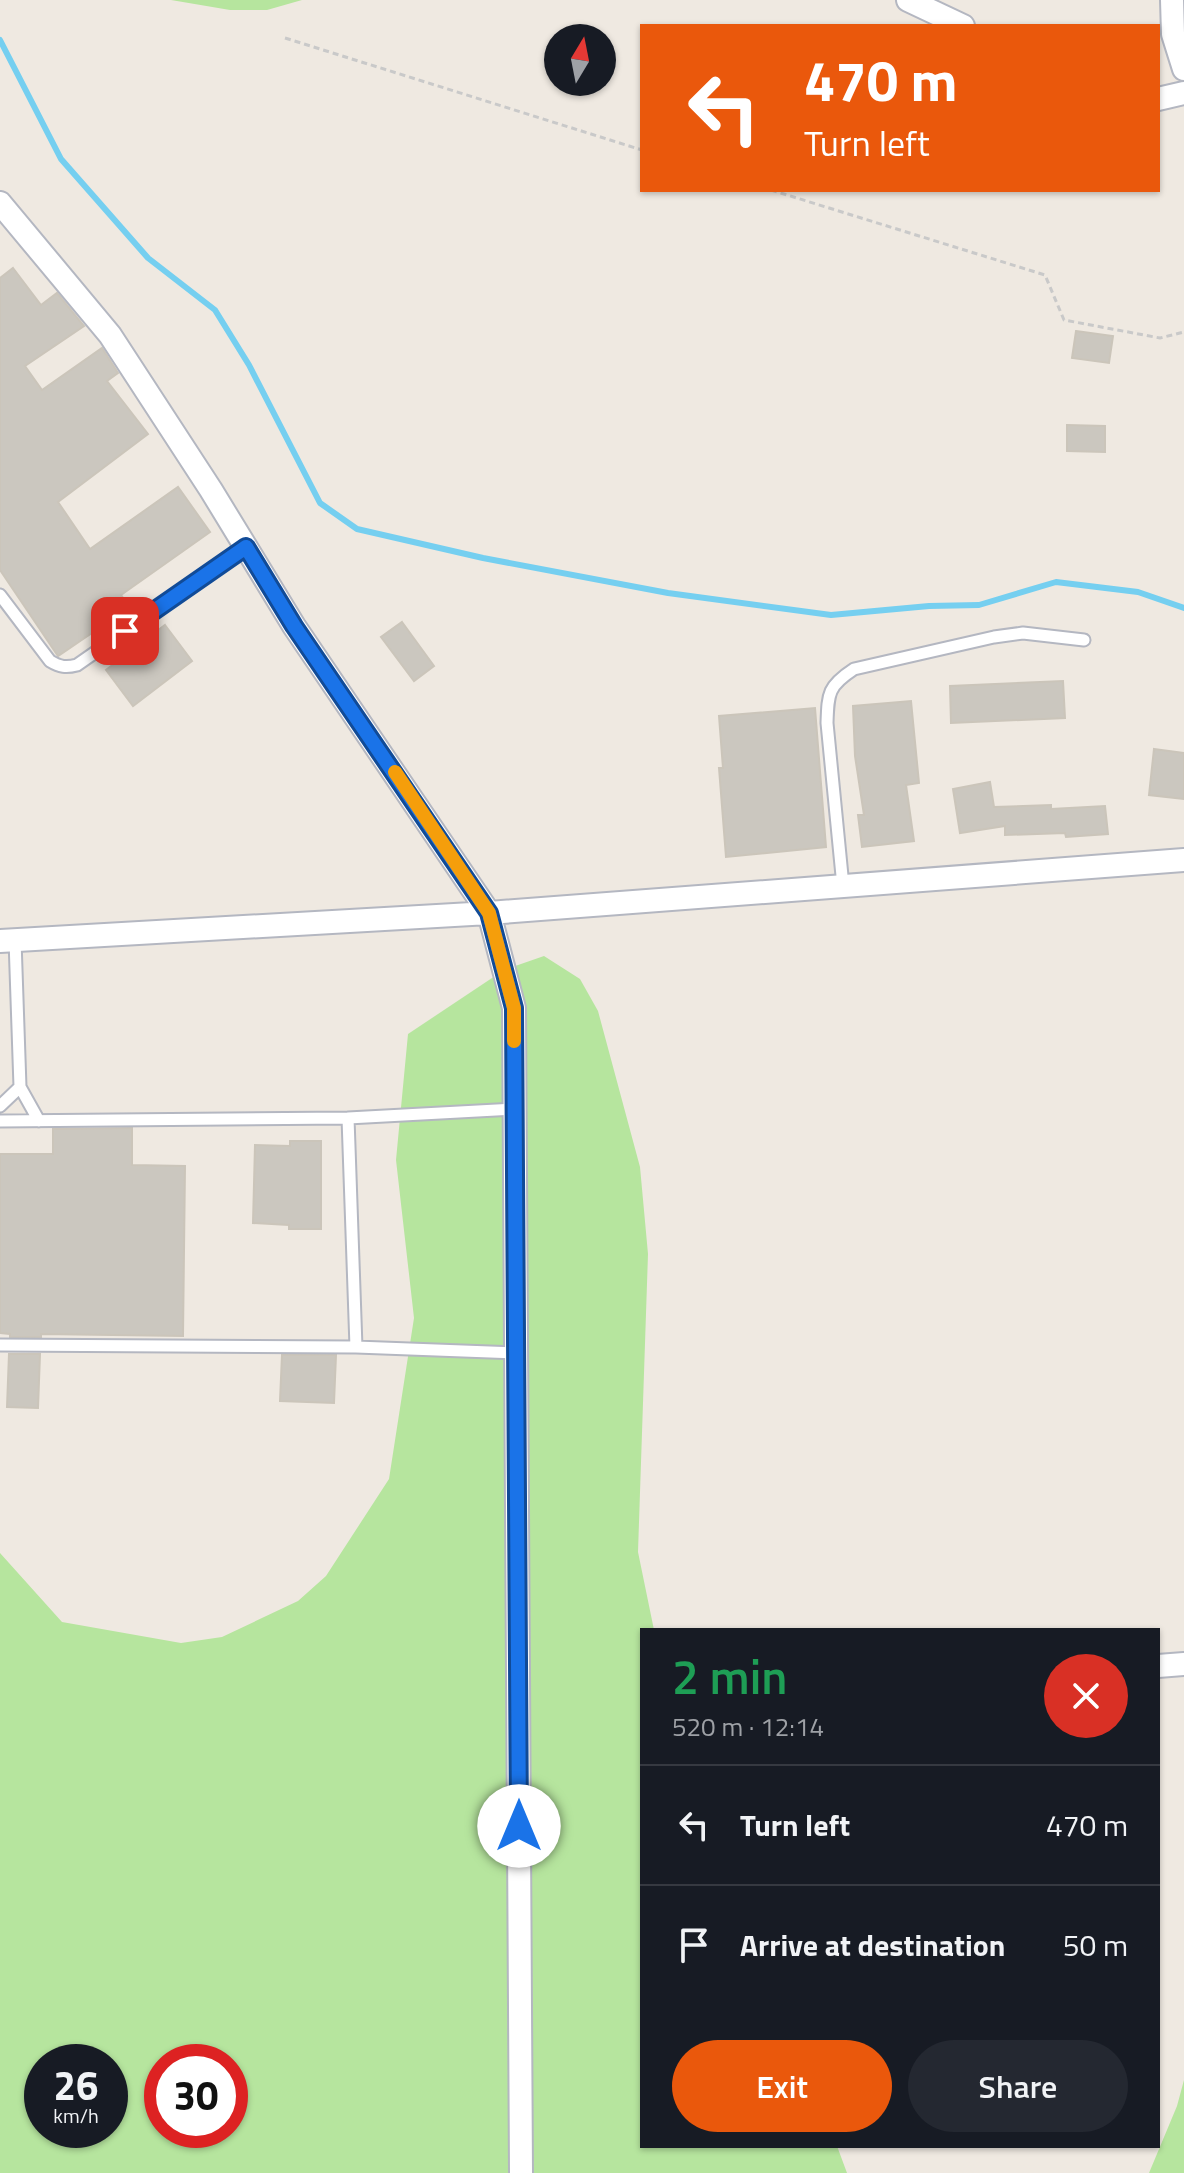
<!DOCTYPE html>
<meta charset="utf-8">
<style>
body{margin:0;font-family:"Titillium Web",sans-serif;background:#242831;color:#f1f3f6;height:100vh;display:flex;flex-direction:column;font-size:30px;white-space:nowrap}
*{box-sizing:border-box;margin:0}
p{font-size:26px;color:#9ea1a6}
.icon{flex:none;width:44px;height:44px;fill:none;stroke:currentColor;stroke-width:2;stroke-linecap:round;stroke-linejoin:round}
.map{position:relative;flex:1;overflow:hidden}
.panel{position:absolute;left:640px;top:1628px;width:520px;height:520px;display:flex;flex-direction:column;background:#171b24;border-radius:0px;box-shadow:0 2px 6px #0004}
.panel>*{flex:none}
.guide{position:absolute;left:640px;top:24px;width:520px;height:168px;border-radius:0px;box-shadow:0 2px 6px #0004;background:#ea580c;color:#fff;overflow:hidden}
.needle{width:52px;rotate:10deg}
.controls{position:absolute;left:544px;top:24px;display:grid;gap:16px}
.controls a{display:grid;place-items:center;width:72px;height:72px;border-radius:50%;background:#171b24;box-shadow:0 2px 6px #0004;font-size:40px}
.speed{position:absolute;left:24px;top:2044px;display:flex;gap:16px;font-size:40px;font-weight:700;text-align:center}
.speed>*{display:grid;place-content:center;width:104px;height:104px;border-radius:50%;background:#171b24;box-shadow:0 2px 6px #0004;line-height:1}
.speed small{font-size:20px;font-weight:400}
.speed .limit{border:12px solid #d22;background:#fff;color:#111}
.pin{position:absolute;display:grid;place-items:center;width:68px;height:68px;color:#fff;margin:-34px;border-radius:16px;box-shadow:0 4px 12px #0006}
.me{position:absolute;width:88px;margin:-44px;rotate:0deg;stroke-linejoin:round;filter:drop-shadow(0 0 6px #0008)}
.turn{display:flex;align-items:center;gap:28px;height:168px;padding:0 32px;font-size:36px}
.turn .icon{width:104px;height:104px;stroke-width:2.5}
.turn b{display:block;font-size:56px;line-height:68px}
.round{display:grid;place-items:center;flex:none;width:84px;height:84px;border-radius:42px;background:#242831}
.summary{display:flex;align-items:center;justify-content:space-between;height:136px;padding:0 32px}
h1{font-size:48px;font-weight:600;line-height:60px;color:#1e9e55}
.primary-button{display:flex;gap:16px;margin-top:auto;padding:16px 32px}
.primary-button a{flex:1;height:92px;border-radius:48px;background:#ea580c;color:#fff;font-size:32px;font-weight:600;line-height:92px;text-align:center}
.primary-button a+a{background:#242831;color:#f1f3f6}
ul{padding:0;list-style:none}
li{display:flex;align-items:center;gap:24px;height:120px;padding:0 32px;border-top:2px solid #363941}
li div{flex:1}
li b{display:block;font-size:30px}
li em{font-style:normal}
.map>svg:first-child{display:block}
</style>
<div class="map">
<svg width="1184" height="2173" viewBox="0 0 1184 2173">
<rect width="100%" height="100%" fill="#efe9e1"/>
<path fill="#b6e59e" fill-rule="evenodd" d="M171,0H302L267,10H230Z
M544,956L580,979L598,1011L640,1167L648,1254L638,1552L654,1630H642V2146H837L847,2173H0V1553L62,1622L181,1643L222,1637L298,1601L326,1576L389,1479L414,1318L396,1160L408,1034L504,970ZM42,2062H110V2130H42ZM162,2062H230V2130H162Z
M1184,2080V2173H1149L1177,2106Z"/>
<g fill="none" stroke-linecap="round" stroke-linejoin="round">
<path stroke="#75cff0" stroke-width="6" d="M0,40L61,159L148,258L215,310L249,365L320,503L357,529L483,558L668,593L831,615L929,606L979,605L1056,582L1138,592L1184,608"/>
</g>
<path fill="#cbc7bf" stroke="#cbc5ba" stroke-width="2" d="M13,268L41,305L57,293L84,326L25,366L42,390L102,348L118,373L107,381L148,434L58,502L90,549L178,487L210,532L121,595L130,607L58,656L0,570V278Z
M1076,331L1113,336L1109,363L1072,358Z
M1067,425L1105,426V452L1067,451Z
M402,622L434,666L414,681L381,637Z
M165,625L192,661L133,706L106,670Z
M1063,681L1065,718L951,723L950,686Z
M911,701L919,783L906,785L914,841L862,847L858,815H864L855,756L853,706Z
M815,708L826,847L726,857L719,768H723L719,716Z
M1154,749L1184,753V799L1149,795Z
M990,782L994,807L1051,805V809L1105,806L1108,834L1066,837L1065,833L1005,835V826L960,833L953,789Z
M132,1128V1165L185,1166L183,1336L41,1334V1337H10V1334L0,1333V1154H53V1129Z
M290,1141H321V1229H289V1225L253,1223L255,1145L290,1146Z
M9,1354H40L38,1408L7,1407Z
M282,1355H336L334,1403L280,1401Z"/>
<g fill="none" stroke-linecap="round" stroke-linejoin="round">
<g stroke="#b4b7c1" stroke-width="15">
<path id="service" d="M0,595L50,661C60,667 66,668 77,665L246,547
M843,886L827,723C828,693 828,686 854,669L994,637L1023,633L1084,640
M20,1087L39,1121
M0,1106L20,1087L15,940
M348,1118L515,1109
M0,1121L348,1118L356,1347L0,1345
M356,1347L516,1353"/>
</g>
<g stroke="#b4b7c1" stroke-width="26">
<path id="minor" d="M908,0L963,26
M1172,0L1173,34L1184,69
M1158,99L1184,93
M0,203L110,335L211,490L294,626L489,913L514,1008L521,2173
M0,941L489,913L1184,860
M1158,1666L1184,1664"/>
</g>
<path stroke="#c9c9c9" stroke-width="3" stroke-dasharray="6 4" stroke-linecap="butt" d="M285,38L642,150
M771,190L1045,275L1064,320L1160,338L1184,332"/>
<use href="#service" stroke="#fff" stroke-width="11"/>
<use href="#minor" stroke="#fff" stroke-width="22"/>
</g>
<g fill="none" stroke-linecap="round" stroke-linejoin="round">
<g stroke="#114b97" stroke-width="20">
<path id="route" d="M125,631L246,547L294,626L489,913L514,1008L519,1826"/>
</g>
<use href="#route" stroke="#1a73e8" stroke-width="14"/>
<path stroke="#f59e0b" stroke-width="14" d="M395,772L489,913L514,1008V1041"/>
</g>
</svg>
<div class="controls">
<a><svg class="needle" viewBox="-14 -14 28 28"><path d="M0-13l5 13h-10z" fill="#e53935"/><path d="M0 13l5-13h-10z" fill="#9ea1a6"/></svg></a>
</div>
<div class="speed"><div>26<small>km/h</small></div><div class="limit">30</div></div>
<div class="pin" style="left:125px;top:631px;background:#d93025"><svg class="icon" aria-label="arrive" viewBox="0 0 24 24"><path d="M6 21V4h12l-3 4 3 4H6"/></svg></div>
<svg class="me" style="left:519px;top:1826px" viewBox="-20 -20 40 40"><circle r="19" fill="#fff"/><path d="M0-13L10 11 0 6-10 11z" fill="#1a73e8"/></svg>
<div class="guide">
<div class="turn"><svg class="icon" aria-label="left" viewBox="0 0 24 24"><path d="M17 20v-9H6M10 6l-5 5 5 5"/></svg><div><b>470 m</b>Turn left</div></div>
</div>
<section class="panel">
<div class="summary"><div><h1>2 min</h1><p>520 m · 12:14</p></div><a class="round" style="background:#d93025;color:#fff"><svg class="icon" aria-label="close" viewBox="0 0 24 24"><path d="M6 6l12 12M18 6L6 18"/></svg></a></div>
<ul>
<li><svg class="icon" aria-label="left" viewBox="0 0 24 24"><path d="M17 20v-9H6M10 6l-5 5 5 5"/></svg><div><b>Turn left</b></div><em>470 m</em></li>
<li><svg class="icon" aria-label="arrive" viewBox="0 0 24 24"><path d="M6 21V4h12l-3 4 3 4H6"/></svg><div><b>Arrive at destination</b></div><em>50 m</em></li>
</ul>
<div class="primary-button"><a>Exit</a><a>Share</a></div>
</section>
</div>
